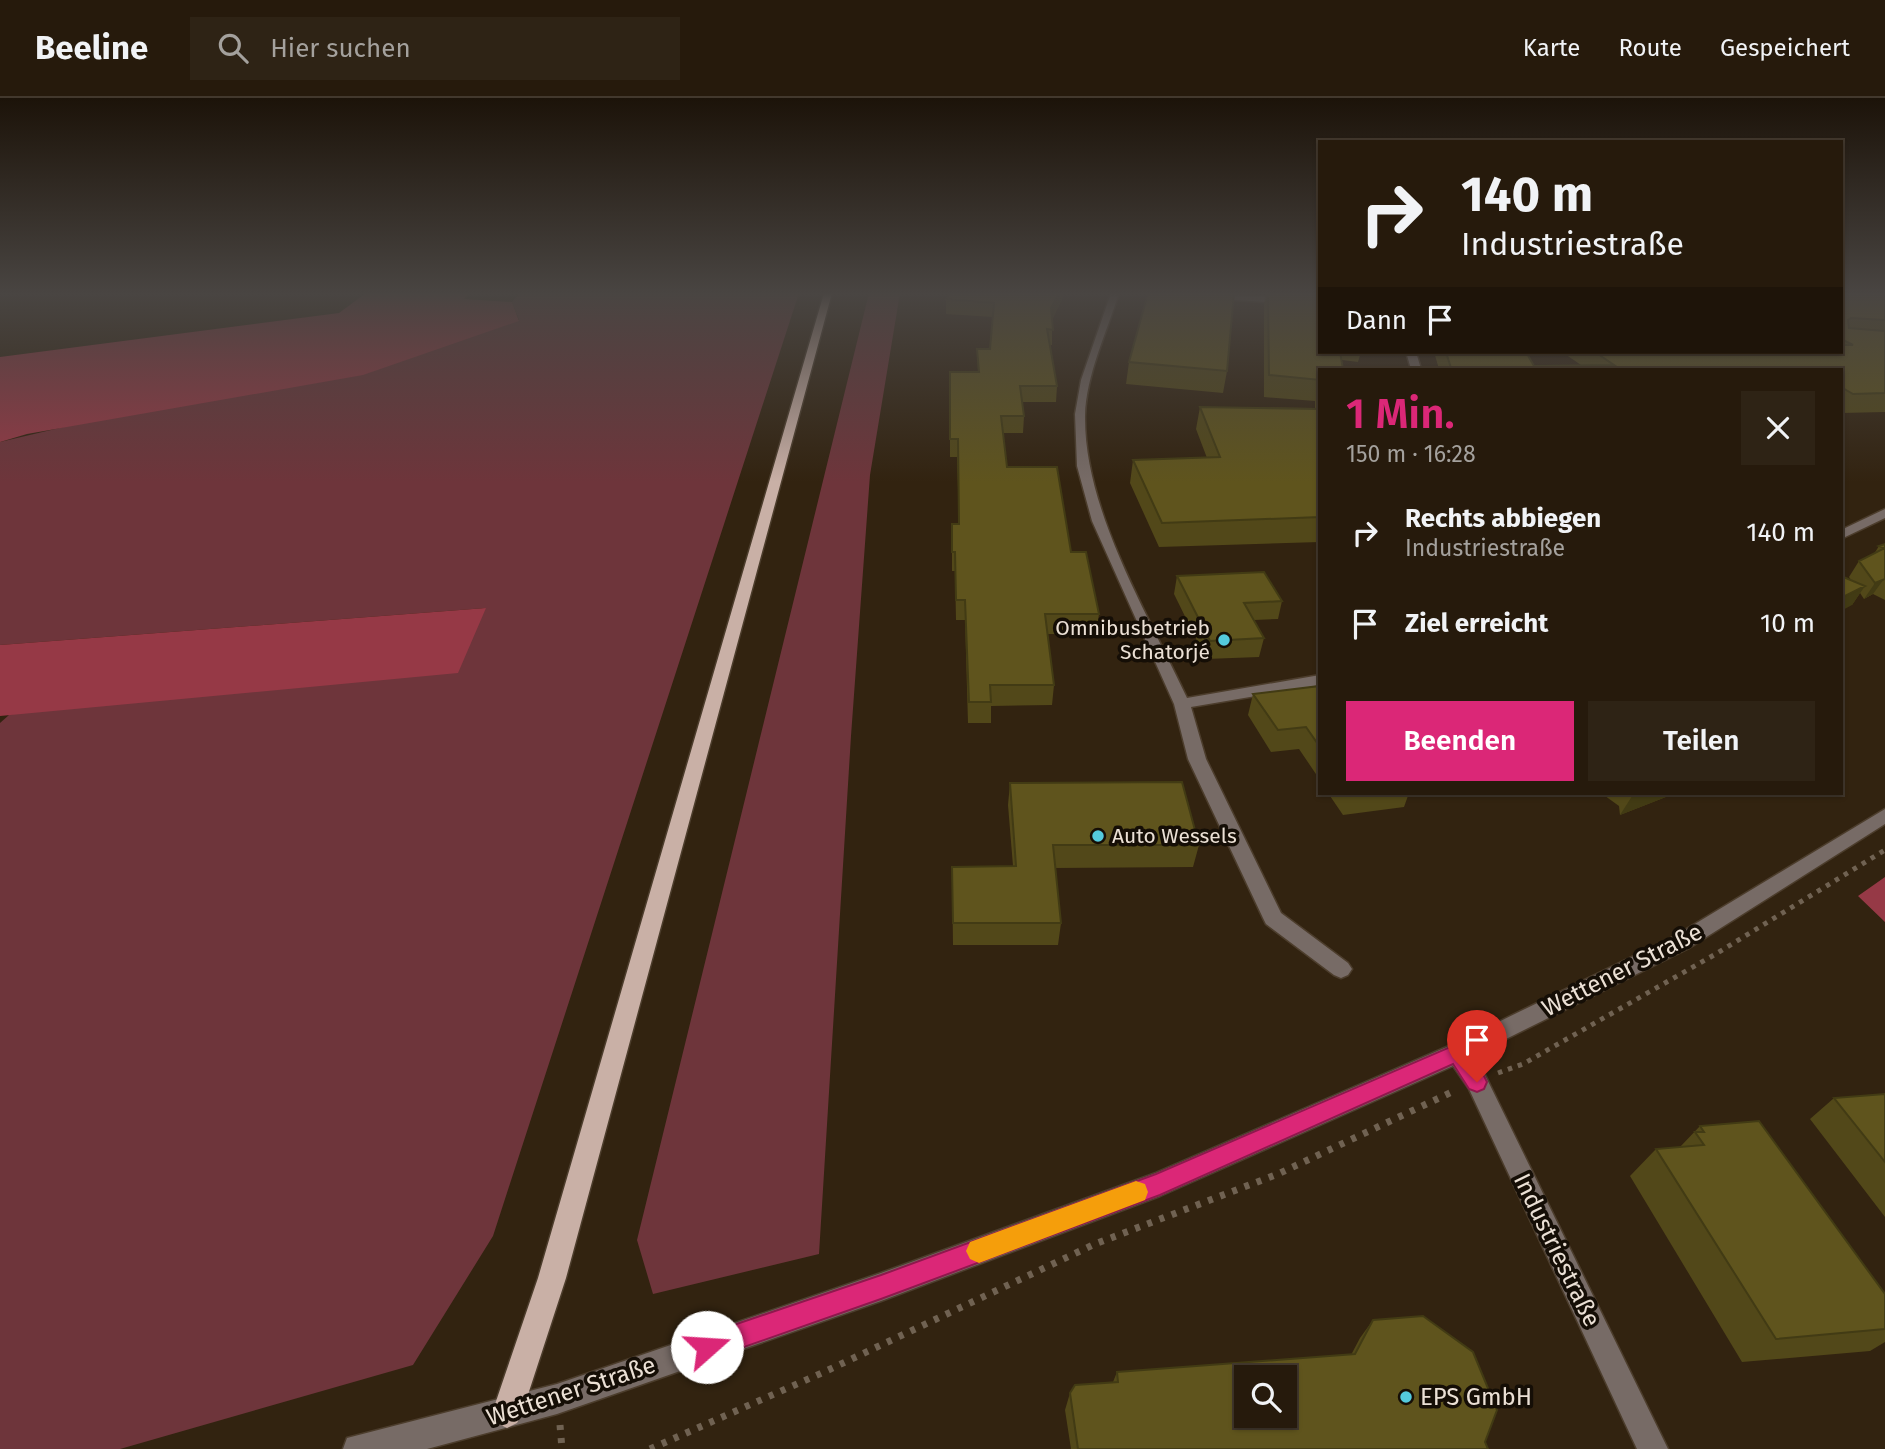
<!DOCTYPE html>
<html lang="de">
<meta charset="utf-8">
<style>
body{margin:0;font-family:"Fira Sans",sans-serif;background:#2e2315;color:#f1f3f6;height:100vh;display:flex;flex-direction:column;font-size:26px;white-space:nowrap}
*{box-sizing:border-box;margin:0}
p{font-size:23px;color:#a4a19d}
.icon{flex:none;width:38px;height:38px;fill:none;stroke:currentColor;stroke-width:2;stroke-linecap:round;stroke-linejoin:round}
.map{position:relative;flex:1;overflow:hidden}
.panel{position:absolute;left:1318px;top:270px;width:525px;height:427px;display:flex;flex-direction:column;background:#261a0c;border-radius:0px;box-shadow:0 2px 5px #0004,0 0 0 2px #42382d}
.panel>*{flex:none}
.hud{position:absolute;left:1318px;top:42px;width:525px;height:214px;border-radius:0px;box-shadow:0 2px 5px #0004,0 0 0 2px #42382d;background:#261a0c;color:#f1f3f6;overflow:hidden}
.buttons{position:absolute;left:1234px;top:1267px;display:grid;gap:14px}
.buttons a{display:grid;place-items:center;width:63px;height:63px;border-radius:0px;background:#261a0c;box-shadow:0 2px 5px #0004,0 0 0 2px #42382d;font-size:35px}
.pin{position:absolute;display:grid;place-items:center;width:60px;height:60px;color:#fff;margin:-72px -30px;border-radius:50% 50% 50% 0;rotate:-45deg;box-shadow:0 0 7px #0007}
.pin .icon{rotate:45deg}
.me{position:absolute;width:77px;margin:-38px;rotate:71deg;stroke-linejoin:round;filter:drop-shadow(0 0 5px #0008)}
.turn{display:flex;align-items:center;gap:24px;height:147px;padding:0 28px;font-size:32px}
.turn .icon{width:91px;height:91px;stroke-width:2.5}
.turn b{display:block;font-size:49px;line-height:60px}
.then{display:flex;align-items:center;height:66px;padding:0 28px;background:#0003;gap:14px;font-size:26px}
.round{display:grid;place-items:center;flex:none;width:74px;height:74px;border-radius:0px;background:#2e2315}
.summary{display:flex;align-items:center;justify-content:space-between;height:119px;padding:0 28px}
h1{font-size:42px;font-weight:600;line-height:52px;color:#db2777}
.action{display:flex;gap:14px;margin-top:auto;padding:14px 28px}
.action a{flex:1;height:80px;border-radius:0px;background:#db2777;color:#fff;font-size:28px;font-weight:600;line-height:80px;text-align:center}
.action a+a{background:#2e2315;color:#f1f3f6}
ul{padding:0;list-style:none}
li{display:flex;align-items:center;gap:21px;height:91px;padding:0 28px}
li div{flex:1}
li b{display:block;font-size:26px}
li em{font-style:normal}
header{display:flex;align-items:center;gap:42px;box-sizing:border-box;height:98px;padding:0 35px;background:#261a0c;border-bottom:2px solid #42382d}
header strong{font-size:33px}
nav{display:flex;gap:38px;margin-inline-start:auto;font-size:24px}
.search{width:490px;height:63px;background:#2e2315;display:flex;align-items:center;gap:18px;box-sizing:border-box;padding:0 24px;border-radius:0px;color:#a4a19d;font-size:26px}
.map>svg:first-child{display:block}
</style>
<header>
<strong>Beeline</strong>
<div class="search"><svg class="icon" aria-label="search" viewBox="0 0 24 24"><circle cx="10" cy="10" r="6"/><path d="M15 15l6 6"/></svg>Hier suchen</div>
<nav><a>Karte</a><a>Route</a><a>Gespeichert</a></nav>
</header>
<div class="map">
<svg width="1885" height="1351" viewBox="0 0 1885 1351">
<rect width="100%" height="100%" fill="#322310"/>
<path fill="#6e353b" d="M520,195H799L493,1138L413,1267L120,1351H0V625L9,617L486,510L0,547V344L519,222L512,204Z
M869,195H900L870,377L851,638L819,1156L653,1196L637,1142Z"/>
<path fill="#963946" d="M366,195H469L464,201L512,204L519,223L363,277L27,336L0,344V259L339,215Z
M486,510L458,575L0,618V547Z
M1885,779V824L1858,798Z"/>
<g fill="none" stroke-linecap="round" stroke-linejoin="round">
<g stroke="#4c3d2c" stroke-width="3">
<path id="minor" d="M1111,195H1119C1107,234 1086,277 1085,318C1084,412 1148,516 1187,600L1320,577V587L1191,609L1206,661L1281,815L1348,865L1352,871L1348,877L1341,880L1334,877L1266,826L1263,820L1188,661L1174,606L1092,423L1077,368L1075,316L1081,282Z
M1176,195H1209L1320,202V208L1180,198Z
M1406,254H1416L1421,271H1411Z
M1885,411V420L1841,441V432Z
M1885,711V726L1689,850L1472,958L1485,977L1668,1351H1637L1469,991L1453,968L1160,1098L881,1203L557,1316L427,1351H343L347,1340L557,1286L881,1175L1156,1075L1449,948L1675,838Z"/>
</g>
<g stroke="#4c3d2c" stroke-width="3">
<path id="major" d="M824,195H832L566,1180L522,1315L517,1325L507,1330L497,1325L492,1315L538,1180Z"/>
</g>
<path stroke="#706252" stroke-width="5" stroke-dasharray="4.5 6" stroke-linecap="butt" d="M1498,975L1523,966L1714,857L1885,752"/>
<path stroke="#706252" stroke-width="7" stroke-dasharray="5 8" stroke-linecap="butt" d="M560,1327L562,1351
M650,1351L824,1274L1095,1146L1278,1076L1454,993"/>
<use href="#minor" fill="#776b66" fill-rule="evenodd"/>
<use href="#major" fill="#c9b0a6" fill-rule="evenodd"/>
</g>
<path fill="#524819" d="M948,195H1065L1052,222V247H1050L1057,288L1056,304H1022L1024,318L1023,335H1003L1007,369L1071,454L1099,516L1096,536H1047L1054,587L1052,607L991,608V625H968L965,522H956L955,473H952V426H959L957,359H950V274H978L977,251H990L993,219L946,216V201L948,197Z
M1264,195H1320V254H1361L1358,264L1342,262L1320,271V444L1159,449L1130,385L1133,362L1207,360L1196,331L1200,309L1315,310V303L1264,299V207L1266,196H1264Z
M1841,195H1885V314L1841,315V271H1439L1434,254H1526L1534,268L1581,267L1562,254H1841Z
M1129,264L1227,273L1223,295L1126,286Z
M1885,446V502L1873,496L1864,501L1860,495L1852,507L1851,482L1849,479L1859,463L1874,456L1879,448Z
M1177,478L1282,503L1278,521L1254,522L1264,540L1259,559L1206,561L1174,496Z
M1320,588V682L1299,651L1271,654L1248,617L1253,596Z
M1010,685L1199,747L1193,769L1055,770L1061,825L1058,847H953L952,769L1013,768L1008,707Z
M1328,695H1409L1404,709L1343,717Z
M1601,695H1676L1620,717L1619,708Z
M1885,996V1119L1810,1021L1834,1000Z
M1700,1028L1885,1196V1244L1870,1253L1742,1264L1630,1078L1656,1051L1680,1049Z
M1373,1222L1485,1344L1488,1351H1071L1065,1312L1070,1295L1113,1284L1117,1274L1351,1257L1360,1240Z"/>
<path fill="#423b14" d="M1059,195H1065L1050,225L1051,210Z
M1884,481L1873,496L1864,501L1875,485Z
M1865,488L1852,507L1841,513V500Z
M1634,695H1676L1620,717Z"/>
<path fill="#5f541d" stroke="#423b14" stroke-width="2" fill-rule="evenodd" d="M950,195H1059L1051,210L1053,232L1047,231L1057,288H1020L1024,318H1001L1007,369H1057L1071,454H1086L1099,516H1045L1054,587H990L991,604H969L965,502H956L955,454H952V426H959L958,341H950V274H979L977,251H990L994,205L946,201Z
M1148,195H1234L1227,273L1129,264Z
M1268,195H1320V254H1340L1343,271H1320V282L1269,277Z
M1841,195H1885V222L1851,220L1848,222L1849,230L1885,233V295L1853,296L1841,289V271H1453L1451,270L1446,254H1526L1534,268L1614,267L1595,254H1841V247H1853L1841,241Z
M1320,298V419L1162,425L1133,362L1220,359L1200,309L1319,311Z
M1885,446V481L1875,485L1859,463L1885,450L1879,448Z
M1264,474L1282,503L1244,505L1264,540L1210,543L1177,478Z
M1841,478L1865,488L1841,500Z
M1320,588V649L1306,629L1278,632L1253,596Z
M1182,684L1199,747H1053L1061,825H953L952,769L1016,768L1010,685Z
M1885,996V1064L1834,1000Z
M1759,1023L1885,1196V1231L1776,1241L1656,1051L1704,1047L1695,1034H1704L1700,1028Z
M1423,1218L1473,1254L1497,1312L1485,1344L1488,1351H1078L1070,1295L1075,1287L1118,1284L1117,1274L1355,1256L1373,1222ZM1246,1279H1284V1318H1246Z"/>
<linearGradient id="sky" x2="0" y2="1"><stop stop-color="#1c1309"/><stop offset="0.51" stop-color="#494542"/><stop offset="1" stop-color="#494542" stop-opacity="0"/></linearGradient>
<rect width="1885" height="384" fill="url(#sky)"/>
<path fill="#db2777" stroke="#8e194d" stroke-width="2" d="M1457,946C1470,951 1481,971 1487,984L1484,991L1477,994L1469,991L1453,966L1160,1097L881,1201L707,1262L698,1258L694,1249L698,1240L707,1236L881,1177L1156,1076Z"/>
<path fill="#f59e0b" d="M1136,1083L1145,1086L1148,1094L1145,1102L979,1165L970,1161L966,1153L970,1144Z"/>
<g fill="#54cadc" stroke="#150e06" stroke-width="2.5">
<circle cx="1224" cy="542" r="7"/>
<circle cx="1098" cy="738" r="7"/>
<circle cx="1406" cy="1299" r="7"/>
</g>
<g text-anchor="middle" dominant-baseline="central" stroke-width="7" stroke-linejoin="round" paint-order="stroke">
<g font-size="21" fill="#ebe0d5" stroke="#150e06" text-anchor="end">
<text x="1210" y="530">Omnibusbetrieb<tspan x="1210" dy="24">Schatorjé</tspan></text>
<text x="1112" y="738" text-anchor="start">Auto Wessels</text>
</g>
<g font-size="24" fill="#ebe0d5" stroke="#150e06">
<text transform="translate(1622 872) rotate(-27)">Wettener Straße</text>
<text transform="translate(1557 1152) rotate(64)">Industriestraße</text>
<text transform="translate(571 1293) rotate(-18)">Wettener Straße</text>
</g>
<g font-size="24" fill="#ebe0d5" stroke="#150e06" text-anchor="start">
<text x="1420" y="1299">EPS GmbH</text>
</g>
</g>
</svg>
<div class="buttons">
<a><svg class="icon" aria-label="search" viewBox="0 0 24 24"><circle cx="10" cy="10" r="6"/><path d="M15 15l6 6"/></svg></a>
</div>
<div class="pin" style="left:1477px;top:984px;background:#d93025"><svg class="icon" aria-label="arrive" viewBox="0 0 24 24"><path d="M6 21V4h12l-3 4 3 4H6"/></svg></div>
<svg class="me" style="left:707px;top:1249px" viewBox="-20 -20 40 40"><circle r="19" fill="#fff"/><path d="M0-13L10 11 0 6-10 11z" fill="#db2777"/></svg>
<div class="hud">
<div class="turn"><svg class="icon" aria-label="right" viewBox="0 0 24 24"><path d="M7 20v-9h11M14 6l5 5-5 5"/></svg><div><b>140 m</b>Industriestraße</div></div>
<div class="then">Dann<svg class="icon" aria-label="arrive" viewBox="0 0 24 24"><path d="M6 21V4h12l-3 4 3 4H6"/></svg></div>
</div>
<section class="panel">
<div class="summary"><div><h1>1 Min.</h1><p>150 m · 16:28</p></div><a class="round"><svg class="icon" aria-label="close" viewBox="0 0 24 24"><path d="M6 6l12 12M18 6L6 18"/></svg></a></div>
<ul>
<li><svg class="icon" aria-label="right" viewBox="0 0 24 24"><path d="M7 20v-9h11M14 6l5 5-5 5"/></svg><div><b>Rechts abbiegen</b><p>Industriestraße</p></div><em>140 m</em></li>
<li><svg class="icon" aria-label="arrive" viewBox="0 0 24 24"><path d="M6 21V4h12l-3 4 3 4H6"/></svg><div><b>Ziel erreicht</b></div><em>10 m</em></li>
</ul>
<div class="action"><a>Beenden</a><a>Teilen</a></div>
</section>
</div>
